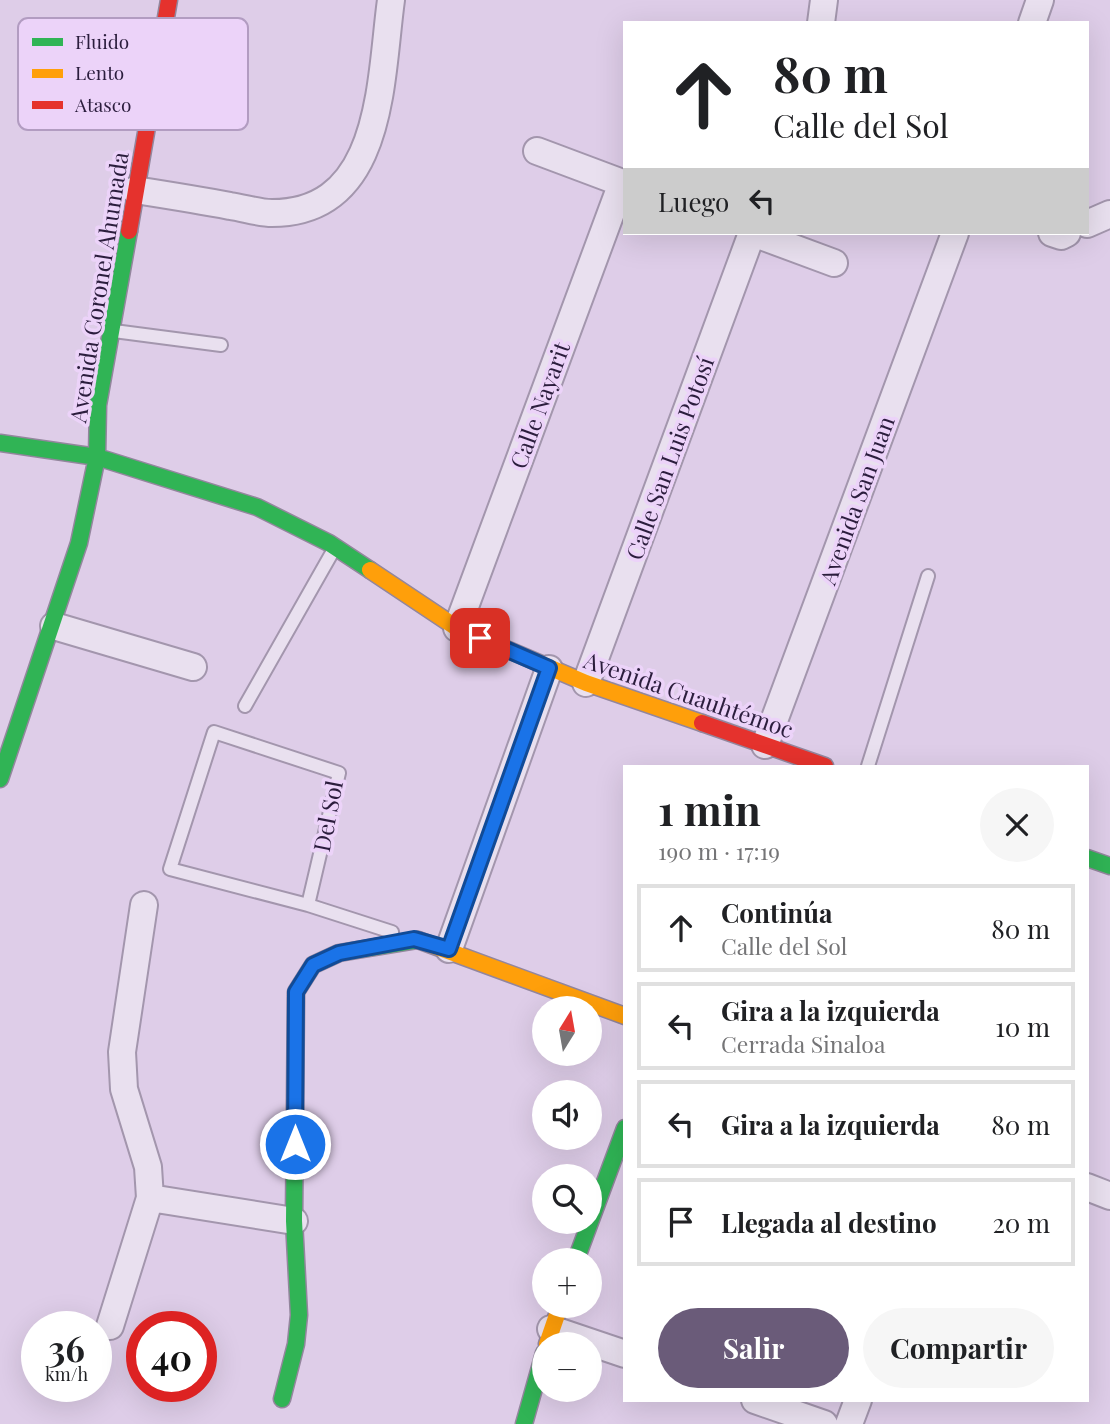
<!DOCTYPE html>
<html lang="es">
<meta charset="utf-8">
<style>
body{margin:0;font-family:"Playfair Display",serif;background:#f6f6f6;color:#202124;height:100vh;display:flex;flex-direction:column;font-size:26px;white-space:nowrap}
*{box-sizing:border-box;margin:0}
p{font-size:23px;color:#757577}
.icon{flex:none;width:38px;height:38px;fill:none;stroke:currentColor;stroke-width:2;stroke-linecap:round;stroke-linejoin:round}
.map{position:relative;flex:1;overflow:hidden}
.details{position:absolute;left:623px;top:765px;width:466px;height:637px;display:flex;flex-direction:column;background:#fff;border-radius:0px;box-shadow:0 7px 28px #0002}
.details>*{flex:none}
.banner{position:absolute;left:623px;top:21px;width:466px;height:214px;border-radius:0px;box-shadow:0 7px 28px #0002;background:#fff;color:#202124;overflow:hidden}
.needle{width:46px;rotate:11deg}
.tools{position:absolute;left:532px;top:996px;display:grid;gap:14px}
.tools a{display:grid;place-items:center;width:70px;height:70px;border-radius:50%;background:#fff;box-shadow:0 7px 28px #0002;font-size:35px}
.speed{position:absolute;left:21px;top:1311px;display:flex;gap:14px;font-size:35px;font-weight:700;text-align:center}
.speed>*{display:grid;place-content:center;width:91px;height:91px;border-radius:50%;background:#fff;box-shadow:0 7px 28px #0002;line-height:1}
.speed small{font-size:18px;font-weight:400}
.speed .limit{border:10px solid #d22;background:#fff;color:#111}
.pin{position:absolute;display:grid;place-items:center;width:60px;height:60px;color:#fff;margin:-30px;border-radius:14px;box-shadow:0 4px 10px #0006}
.me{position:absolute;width:77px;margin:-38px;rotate:0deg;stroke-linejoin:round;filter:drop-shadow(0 0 5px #0008)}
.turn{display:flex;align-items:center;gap:24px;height:147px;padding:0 35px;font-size:32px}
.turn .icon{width:91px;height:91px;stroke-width:2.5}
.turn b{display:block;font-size:49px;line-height:60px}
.then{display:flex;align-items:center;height:66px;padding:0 35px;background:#0003;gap:14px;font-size:26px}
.round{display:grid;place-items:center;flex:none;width:74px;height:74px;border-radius:37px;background:#f6f6f6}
.overview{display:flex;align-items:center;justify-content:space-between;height:119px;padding:0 35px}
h1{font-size:42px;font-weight:700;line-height:52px}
.primary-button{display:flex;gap:14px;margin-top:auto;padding:14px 35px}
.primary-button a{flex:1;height:80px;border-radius:42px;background:#6a5b79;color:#fff;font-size:28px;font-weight:700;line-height:80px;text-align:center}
.primary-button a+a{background:#f6f6f6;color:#202124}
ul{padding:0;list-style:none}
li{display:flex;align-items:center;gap:21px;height:88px;margin:0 14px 10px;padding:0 21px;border:4px solid #e0e0e0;border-radius:0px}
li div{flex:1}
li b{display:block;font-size:26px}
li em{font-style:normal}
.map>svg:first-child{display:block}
</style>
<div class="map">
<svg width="1110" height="1424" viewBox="0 0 1110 1424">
<rect width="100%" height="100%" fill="#decde8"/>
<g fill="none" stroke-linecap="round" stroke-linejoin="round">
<g stroke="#a396ad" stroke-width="16">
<path id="lane" d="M114,331L221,345
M245,706L333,551
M868,766L928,576
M308,905L339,773L214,732L170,869L308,905L392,932"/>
</g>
<g stroke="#a396ad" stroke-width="30">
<path id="street" d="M821,23L824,0
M1032,23L1040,0
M537,151L625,184
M135,190C167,195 199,200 230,206C244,208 259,213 272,213C384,213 380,79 391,0
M1087,224L1110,214
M753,233L834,263
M1052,233L1061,236L1067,233
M54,626L193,667
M457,628L622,183
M586,683L752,233
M765,745L955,233
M449,949L549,669
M1087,1187L1110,1196
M150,1198L294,1221
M110,1326L150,1198L148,1167L124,1089L122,1052L144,905
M551,1329L625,1354
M755,1400L824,1424
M849,1424L858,1400"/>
</g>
<g stroke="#93869d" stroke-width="19">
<path id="fast" d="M0,443L97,457L257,507L329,543L370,570
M0,779L79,543L97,457L98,405L129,231
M1087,858L1110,866
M576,1260L625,1128
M282,1399L296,1344L299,1315L294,1221L296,992L313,965L339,953L418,940
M524,1424L544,1353"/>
</g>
<g stroke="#93869d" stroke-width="19">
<path id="slow" d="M370,570L457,628L586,683L702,723
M418,940L625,1016
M547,1344L560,1306"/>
</g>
<g stroke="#93869d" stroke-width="19">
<path id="jam" d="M129,231L169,0
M702,723L825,766"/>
</g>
<use href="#lane" stroke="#e9e0ef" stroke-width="12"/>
<use href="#street" stroke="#e9e0ef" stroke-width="26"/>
<use href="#fast" stroke="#30b455" stroke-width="16"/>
<use href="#slow" stroke="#ff9f0a" stroke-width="16"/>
<use href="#jam" stroke="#e5322d" stroke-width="16"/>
</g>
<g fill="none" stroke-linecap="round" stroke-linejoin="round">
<g stroke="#114b97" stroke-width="18">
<path id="route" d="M295,1144L296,992L313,965L339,953L414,939L449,949L549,668L480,638"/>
</g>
<use href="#route" stroke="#1a73e8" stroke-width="12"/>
</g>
<g text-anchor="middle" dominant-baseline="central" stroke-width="7" stroke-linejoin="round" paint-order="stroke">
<g font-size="23" fill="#2b1d3d" stroke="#ecd3f9">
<text transform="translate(98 287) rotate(-81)">Avenida Coronel Ahumada</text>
<text transform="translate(539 405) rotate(-70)">Calle Nayarit</text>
<text transform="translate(669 458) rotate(-70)">Calle San Luis Potosí</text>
<text transform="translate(856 500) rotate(-70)">Avenida San Juan</text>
<text transform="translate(689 694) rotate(19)">Avenida Cuauhtémoc</text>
<text transform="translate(327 816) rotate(-79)">Del Sol</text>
</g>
</g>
<rect x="18" y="18" width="230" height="112" rx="10" fill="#ecd3f9" stroke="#b29cc1" stroke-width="2"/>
<rect x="32" y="38" width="31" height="8" fill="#30b455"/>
<rect x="32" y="69" width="31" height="9" fill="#ff9f0a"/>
<rect x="32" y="101" width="31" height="8" fill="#e5322d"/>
<g font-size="19" fill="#2b1d3d">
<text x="75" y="49">Fluido</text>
<text x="75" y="80">Lento</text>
<text x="75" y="112">Atasco</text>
</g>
</svg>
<div class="tools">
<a><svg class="needle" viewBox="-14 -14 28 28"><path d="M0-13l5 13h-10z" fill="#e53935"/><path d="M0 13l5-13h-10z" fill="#757577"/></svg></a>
<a><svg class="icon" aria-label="sound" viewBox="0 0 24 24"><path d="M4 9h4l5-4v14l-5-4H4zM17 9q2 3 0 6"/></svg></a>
<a><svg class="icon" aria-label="search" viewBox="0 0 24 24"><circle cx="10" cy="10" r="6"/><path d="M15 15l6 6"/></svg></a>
<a>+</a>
<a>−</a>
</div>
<div class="speed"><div>36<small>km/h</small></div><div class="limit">40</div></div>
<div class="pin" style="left:480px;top:638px;background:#d93025"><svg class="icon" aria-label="arrive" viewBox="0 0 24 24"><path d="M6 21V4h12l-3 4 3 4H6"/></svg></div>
<svg class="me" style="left:295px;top:1144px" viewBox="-20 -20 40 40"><circle r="17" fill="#1a73e8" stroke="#fff" stroke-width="3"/><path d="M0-11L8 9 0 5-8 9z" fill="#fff"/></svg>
<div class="banner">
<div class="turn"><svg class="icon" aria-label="ahead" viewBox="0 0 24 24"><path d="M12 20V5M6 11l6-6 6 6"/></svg><div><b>80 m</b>Calle del Sol</div></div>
<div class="then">Luego<svg class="icon" aria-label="left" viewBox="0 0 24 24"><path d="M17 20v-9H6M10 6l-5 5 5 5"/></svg></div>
</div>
<section class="details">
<div class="overview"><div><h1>1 min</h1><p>190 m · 17:19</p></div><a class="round"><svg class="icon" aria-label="close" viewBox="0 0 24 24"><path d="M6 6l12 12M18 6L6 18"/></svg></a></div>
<ul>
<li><svg class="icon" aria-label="ahead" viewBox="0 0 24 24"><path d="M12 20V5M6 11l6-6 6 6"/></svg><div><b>Continúa</b><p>Calle del Sol</p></div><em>80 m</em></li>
<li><svg class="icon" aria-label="left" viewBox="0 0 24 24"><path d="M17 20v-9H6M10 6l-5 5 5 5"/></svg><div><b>Gira a la izquierda</b><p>Cerrada Sinaloa</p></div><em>10 m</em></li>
<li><svg class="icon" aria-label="left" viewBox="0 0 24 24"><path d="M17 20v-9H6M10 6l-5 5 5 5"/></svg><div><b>Gira a la izquierda</b></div><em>80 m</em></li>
<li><svg class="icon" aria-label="arrive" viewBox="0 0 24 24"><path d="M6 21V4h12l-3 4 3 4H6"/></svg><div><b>Llegada al destino</b></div><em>20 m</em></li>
</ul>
<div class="primary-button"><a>Salir</a><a>Compartir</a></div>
</section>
</div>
